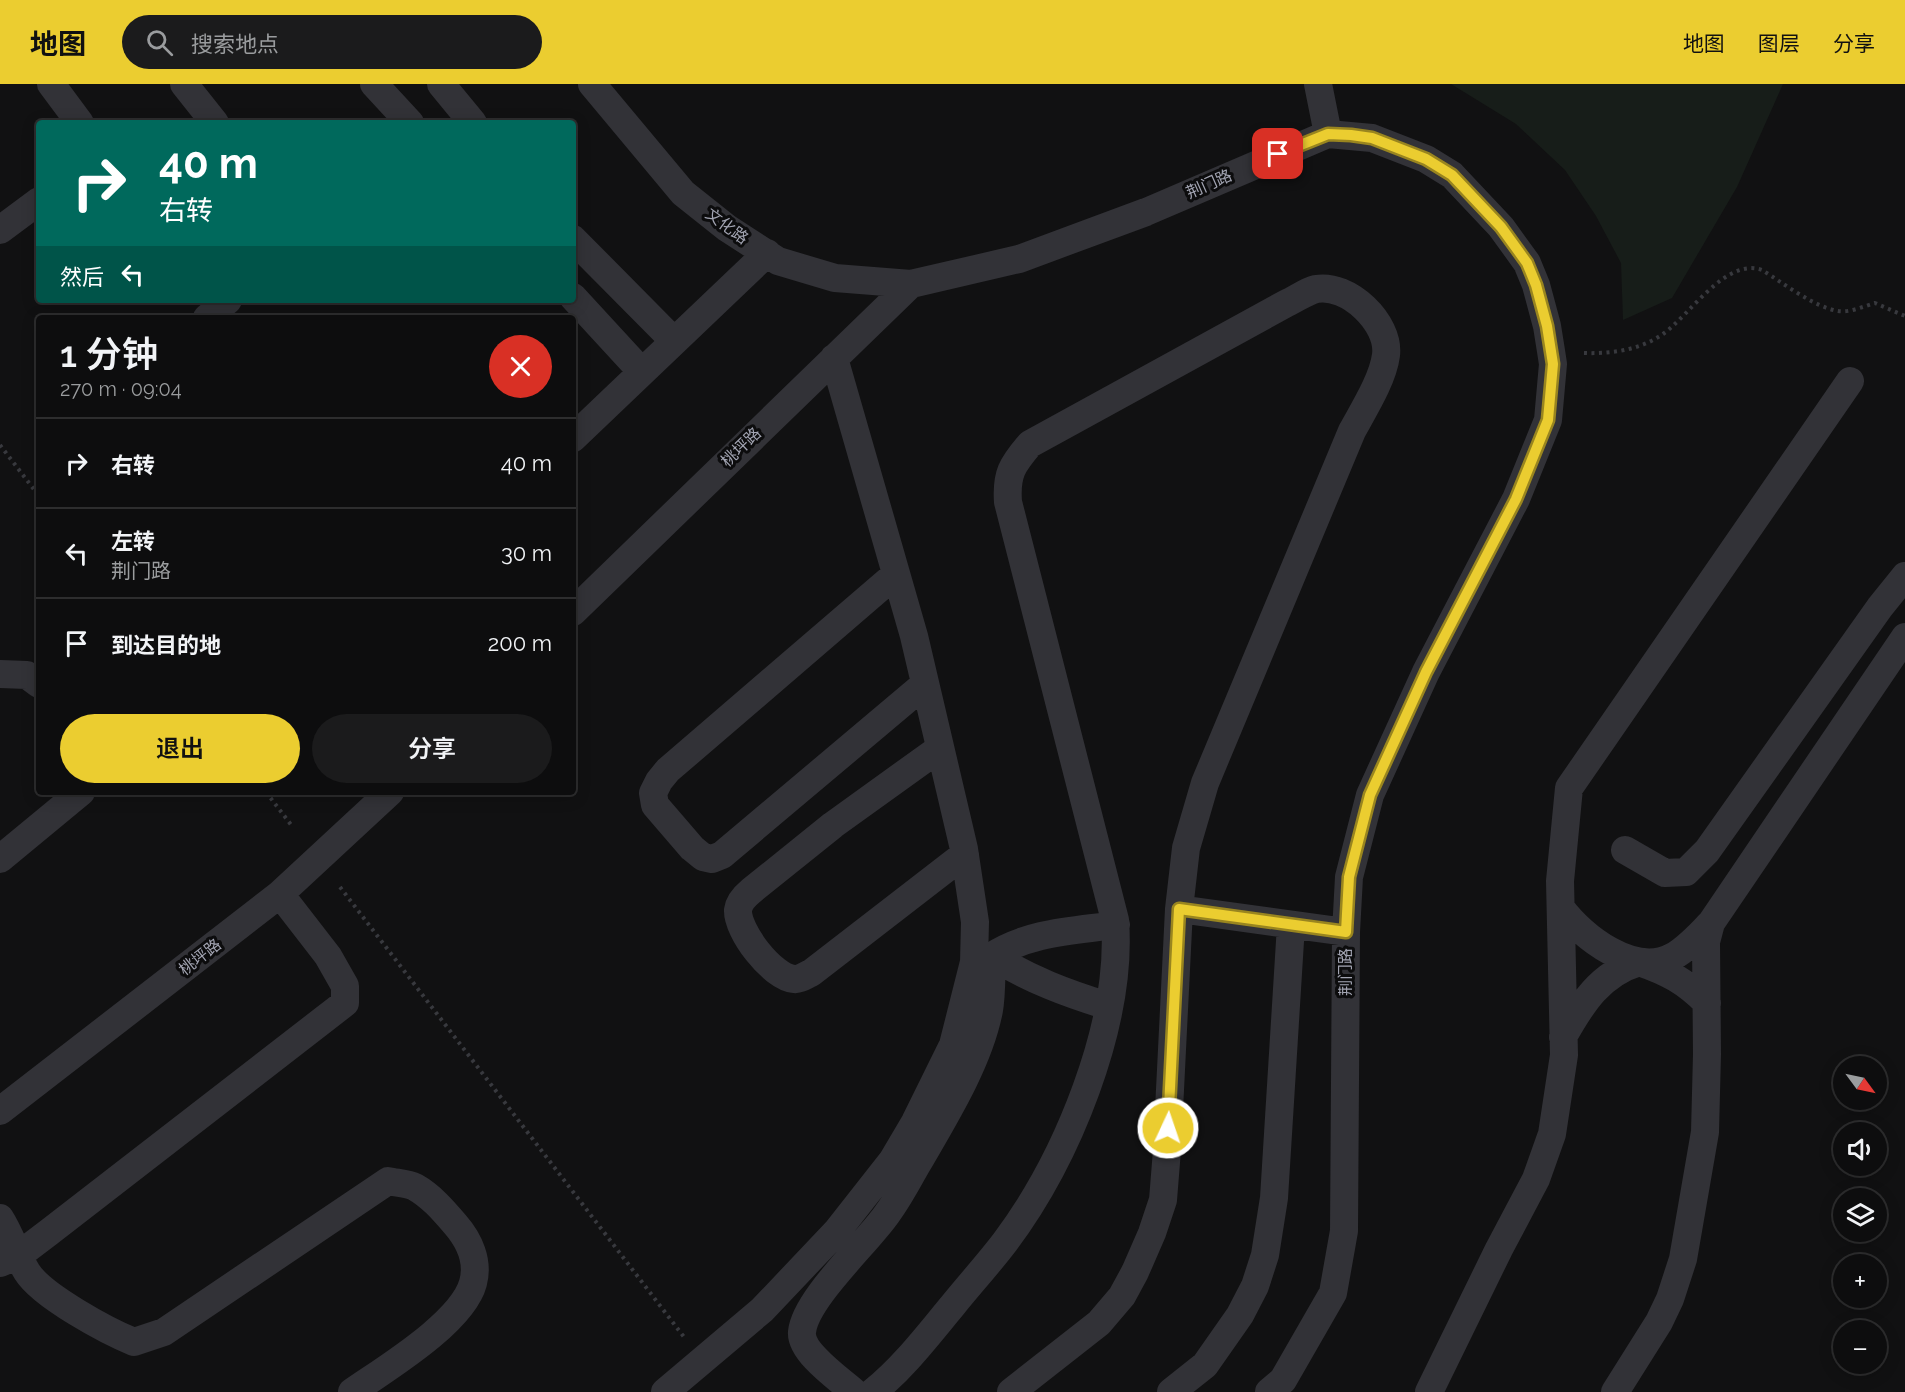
<!DOCTYPE html>
<html lang="zh">
<meta charset="utf-8">
<style>
body{margin:0;font-family:Raleway,"Noto Sans SC",sans-serif;background:#1b1b1c;color:#f1f3f6;height:100vh;display:flex;flex-direction:column;font-size:22px;white-space:nowrap}
*{box-sizing:border-box;margin:0}
p{font-size:20px;color:#9a9c9e}
.icon{flex:none;width:33px;height:33px;fill:none;stroke:currentColor;stroke-width:2;stroke-linecap:round;stroke-linejoin:round}
.map{position:relative;flex:1;overflow:hidden}
.panel{position:absolute;left:36px;top:231px;width:540px;height:480px;display:flex;flex-direction:column;background:#0d0d0e;border-radius:6px;box-shadow:0 3px 15px #0003,0 0 0 2px #2d2d2e}
.panel>*{flex:none}
.top-card{position:absolute;left:36px;top:36px;width:540px;height:183px;border-radius:6px;box-shadow:0 3px 15px #0003,0 0 0 2px #2d2d2e;background:#00695c;color:#fff;overflow:hidden}
.needle{width:39px;rotate:123deg}
.buttons{position:absolute;left:1833px;top:972px;display:grid;gap:12px}
.buttons a{display:grid;place-items:center;width:54px;height:54px;border-radius:50%;background:#0d0d0e;box-shadow:0 3px 15px #0003,0 0 0 2px #2d2d2e;font-size:30px}
.pin{position:absolute;display:grid;place-items:center;width:51px;height:51px;color:#fff;margin:-26px;border-radius:12px;box-shadow:0 3px 9px #0006}
.me{position:absolute;width:66px;margin:-33px;rotate:3deg;stroke-linejoin:round;filter:drop-shadow(0 0 4px #0008)}
.turn{display:flex;align-items:center;gap:21px;height:126px;padding:0 24px;font-size:27px}
.turn .icon{width:78px;height:78px;stroke-width:2.5}
.turn b{display:block;font-size:42px;line-height:51px}
.then{display:flex;align-items:center;height:57px;padding:0 24px;background:#0003;gap:12px;font-size:22px}
.round{display:grid;place-items:center;flex:none;width:63px;height:63px;border-radius:32px;background:#1b1b1c}
.summary{display:flex;align-items:center;justify-content:space-between;height:102px;padding:0 24px}
h1{font-size:36px;font-weight:600;line-height:45px}
.action{display:flex;gap:12px;margin-top:auto;padding:12px 24px}
.action a{flex:1;height:69px;border-radius:36px;background:#ebcd30;color:#111;font-size:24px;font-weight:600;line-height:69px;text-align:center}
.action a+a{background:#1b1b1c;color:#f1f3f6}
ul{padding:0;list-style:none}
li{display:flex;align-items:center;gap:18px;height:90px;padding:0 24px;border-top:2px solid #2d2d2e}
li div{flex:1}
li b{display:block;font-size:22px}
li em{font-style:normal}
header{display:flex;align-items:center;gap:36px;box-sizing:border-box;height:84px;padding:0 30px;background:#ebcd30;color:#111}
header strong{font-size:28px}
nav{display:flex;gap:33px;margin-inline-start:auto;font-size:21px}
.search{width:420px;height:54px;background:#1b1b1c;display:flex;align-items:center;gap:15px;box-sizing:border-box;padding:0 21px;border-radius:33px;color:#9a9c9e;font-size:22px}
.map>svg:first-child{display:block}
</style>
<header>
<strong>地图</strong>
<div class="search"><svg class="icon" aria-label="search" viewBox="0 0 24 24"><circle cx="10" cy="10" r="6"/><path d="M15 15l6 6"/></svg>搜索地点</div>
<nav><a>地图</a><a>图层</a><a>分享</a></nav>
</header>
<div class="map">
<svg width="1905" height="1308" viewBox="0 0 1905 1308">
<rect width="100%" height="100%" fill="#111112"/>
<path fill="#171d19" d="M1451,0H1783L1737,103L1672,214L1623,236L1621,179L1596,132L1565,86L1516,40Z"/>
<g fill="none" stroke-linecap="round" stroke-linejoin="round">
<path stroke="#38393e" stroke-width="4" stroke-dasharray="3 4.5" stroke-linecap="butt" d="M1584,269C1611,270 1640,266 1663,250C1690,231 1726,173 1762,186C1783,199 1814,223 1838,227C1850,229 1864,222 1875,219L1905,232
M0,361L39,412
M266,708L292,742
M340,803L684,1253"/>
<path stroke="#323237" stroke-width="28" d="M51,0L80,39
M184,0L215,39
M374,0L410,39
M441,0L473,39
M592,0L683,109L727,144L778,177L835,194L911,200L1019,175L1146,128L1328,50L1372,54L1426,75L1452,91L1501,143L1527,179L1536,201L1547,242L1551,267L1553,280L1548,336L1516,415L1426,588L1370,711L1349,793L1346,848L1344,1147L1333,1209L1283,1296L1269,1308
M1318,0L1328,50
M0,146L39,117
M573,155L674,257
M573,213L642,288
M207,234L228,216
M573,354L767,169
M896,490L668,686L659,697L653,709L655,721L692,764L703,773L712,775L722,771L925,600
M573,528L911,200
M0,590L27,591L39,600
M940,664L833,741L751,807C745,812 739,818 738,826C737,847 772,893 794,895C799,896 806,891 811,889L965,770
M1625,766L1665,789L1686,788L1707,767L1880,523L1905,492
M0,775L81,708
M1561,824C1582,853 1634,893 1672,873C1687,865 1699,851 1711,839
M1179,825L1346,848
M992,872C1029,848 1074,847 1116,841
M992,872C1031,896 1066,909 1108,922
M1563,953C1582,919 1600,890 1639,878C1668,888 1685,897 1707,919
M0,1027L280,810L390,708
M0,1134C11,1151 16,1170 27,1188C42,1212 107,1247 134,1258L164,1248L388,1097C396,1099 407,1099 415,1103C431,1112 443,1126 455,1140C469,1156 479,1177 473,1199C462,1239 385,1285 352,1308
M0,1179L19,1171L48,1149L345,919V902L328,872L280,810
M665,1308L762,1226L837,1147L892,1077L915,1038L953,961L974,878L975,838L964,765L914,552L834,274
M854,1308C839,1295 800,1268 802,1248C805,1215 867,1159 887,1130C899,1114 908,1096 918,1079C944,1034 979,978 989,926C992,909 991,889 992,872
M873,1308C904,1283 928,1251 953,1221C970,1200 989,1179 1005,1158C1067,1075 1123,940 1115,836L1008,418C1006,390 1012,381 1030,360L1287,219C1296,215 1307,207 1316,205C1348,199 1390,239 1386,271C1383,295 1364,325 1352,347L1205,699L1186,764L1179,825L1167,1066L1163,1116L1152,1149L1135,1188L1122,1212L1099,1239L1011,1308
M1171,1308L1205,1281L1240,1231L1255,1202L1265,1171L1274,1114L1291,841
M1429,1308L1499,1165L1536,1095L1552,1050L1564,971L1560,797L1569,704L1850,297
M1615,1308L1659,1238L1670,1215L1683,1175L1705,1048L1707,970L1706,858L1711,839L1905,553"/>
</g>
<g fill="none" stroke-linecap="round" stroke-linejoin="round">
<g stroke="#99851f" stroke-width="15">
<path id="route" d="M1168,1044L1179,825L1346,848L1349,793L1370,711L1426,588L1516,415L1548,336L1553,280L1547,242L1536,201L1527,179L1501,143L1452,91L1426,75L1372,54L1351,51L1328,50L1278,70"/>
</g>
<use href="#route" stroke="#ebcd30" stroke-width="10"/>
</g>
<g text-anchor="middle" dominant-baseline="central" stroke-width="6" stroke-linejoin="round" paint-order="stroke">
<g font-size="16" fill="#a3a5b3" stroke="#0c0c0d">
<text transform="translate(1209 100) rotate(-24)">荆门路</text>
<text transform="translate(727 142) rotate(36)">文化路</text>
<text transform="translate(741 363) rotate(-44)">桃坪路</text>
<text transform="translate(200 873) rotate(-38)">桃坪路</text>
<text transform="translate(1345 888) rotate(-90)">荆门路</text>
</g>
</g>
</svg>
<div class="buttons">
<a><svg class="needle" viewBox="-14 -14 28 28"><path d="M0-13l5 13h-10z" fill="#e53935"/><path d="M0 13l5-13h-10z" fill="#9a9c9e"/></svg></a>
<a><svg class="icon" aria-label="sound" viewBox="0 0 24 24"><path d="M4 9h4l5-4v14l-5-4H4zM17 9q2 3 0 6"/></svg></a>
<a><svg class="icon" aria-label="layers" viewBox="0 0 24 24"><path d="M12 4l9 5-9 5-9-5zM3 14l9 5 9-5"/></svg></a>
<a>+</a>
<a>−</a>
</div>
<div class="pin" style="left:1278px;top:70px;background:#d93025"><svg class="icon" aria-label="arrive" viewBox="0 0 24 24"><path d="M6 21V4h12l-3 4 3 4H6"/></svg></div>
<svg class="me" style="left:1168px;top:1044px" viewBox="-20 -20 40 40"><circle r="17" fill="#ebcd30" stroke="#fff" stroke-width="3"/><path d="M0-11L8 9 0 5-8 9z" fill="#fff"/></svg>
<div class="top-card">
<div class="turn"><svg class="icon" aria-label="right" viewBox="0 0 24 24"><path d="M7 20v-9h11M14 6l5 5-5 5"/></svg><div><b>40 m</b>右转</div></div>
<div class="then">然后<svg class="icon" aria-label="left" viewBox="0 0 24 24"><path d="M17 20v-9H6M10 6l-5 5 5 5"/></svg></div>
</div>
<section class="panel">
<div class="summary"><div><h1>1 分钟</h1><p>270 m · 09:04</p></div><a class="round" style="background:#d93025;color:#fff"><svg class="icon" aria-label="close" viewBox="0 0 24 24"><path d="M6 6l12 12M18 6L6 18"/></svg></a></div>
<ul>
<li><svg class="icon" aria-label="right" viewBox="0 0 24 24"><path d="M7 20v-9h11M14 6l5 5-5 5"/></svg><div><b>右转</b></div><em>40 m</em></li>
<li><svg class="icon" aria-label="left" viewBox="0 0 24 24"><path d="M17 20v-9H6M10 6l-5 5 5 5"/></svg><div><b>左转</b><p>荆门路</p></div><em>30 m</em></li>
<li><svg class="icon" aria-label="arrive" viewBox="0 0 24 24"><path d="M6 21V4h12l-3 4 3 4H6"/></svg><div><b>到达目的地</b></div><em>200 m</em></li>
</ul>
<div class="action"><a>退出</a><a>分享</a></div>
</section>
</div>
